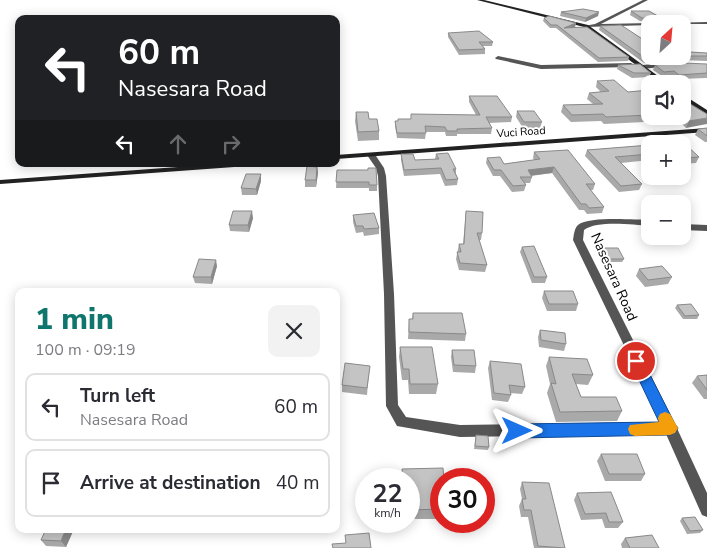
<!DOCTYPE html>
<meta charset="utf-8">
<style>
body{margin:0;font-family:"Nunito Sans",sans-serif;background:#f2f2f3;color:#2b2b33;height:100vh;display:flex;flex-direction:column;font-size:19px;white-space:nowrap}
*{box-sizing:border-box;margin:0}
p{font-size:16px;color:#7c7c81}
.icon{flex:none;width:28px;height:28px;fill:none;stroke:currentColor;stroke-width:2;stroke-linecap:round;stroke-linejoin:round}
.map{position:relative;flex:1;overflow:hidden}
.panel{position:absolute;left:15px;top:288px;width:325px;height:245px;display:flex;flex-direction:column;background:#fff;border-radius:10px;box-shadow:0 2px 12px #0003}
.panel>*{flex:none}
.top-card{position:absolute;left:15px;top:15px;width:325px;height:152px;border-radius:10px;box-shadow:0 2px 12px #0003;background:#202124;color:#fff;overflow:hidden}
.needle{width:32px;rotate:26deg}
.fabs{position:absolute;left:641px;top:15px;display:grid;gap:10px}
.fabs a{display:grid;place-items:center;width:50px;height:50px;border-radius:10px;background:#fff;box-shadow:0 2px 12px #0003;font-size:25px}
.speed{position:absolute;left:355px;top:468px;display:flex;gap:10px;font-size:25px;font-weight:700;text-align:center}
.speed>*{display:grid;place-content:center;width:65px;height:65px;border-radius:50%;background:#fff;box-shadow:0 2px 12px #0003;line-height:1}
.speed small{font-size:12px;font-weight:400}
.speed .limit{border:8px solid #d22;background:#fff;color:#111}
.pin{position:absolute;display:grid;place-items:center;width:42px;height:42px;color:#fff;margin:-21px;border:2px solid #fff;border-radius:50%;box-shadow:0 1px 5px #0007}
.me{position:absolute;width:55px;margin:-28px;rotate:90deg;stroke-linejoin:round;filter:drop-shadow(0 0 4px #0008)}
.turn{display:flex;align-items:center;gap:18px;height:105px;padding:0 20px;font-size:22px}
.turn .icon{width:65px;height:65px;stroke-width:2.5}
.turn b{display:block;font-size:35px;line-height:42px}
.lanes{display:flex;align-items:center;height:48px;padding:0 20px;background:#0003;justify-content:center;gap:25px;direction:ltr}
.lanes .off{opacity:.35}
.round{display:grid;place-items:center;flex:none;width:52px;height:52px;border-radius:10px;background:#f2f2f3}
.headline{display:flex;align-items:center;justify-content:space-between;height:85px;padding:0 20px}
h1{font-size:30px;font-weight:800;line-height:38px;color:#0f766e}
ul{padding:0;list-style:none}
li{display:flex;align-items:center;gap:15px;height:68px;margin:0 10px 8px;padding:0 10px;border:2px solid #e1e1e2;border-radius:10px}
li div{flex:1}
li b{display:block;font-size:19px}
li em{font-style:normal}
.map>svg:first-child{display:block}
</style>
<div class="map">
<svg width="707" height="548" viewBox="0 0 707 548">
<rect width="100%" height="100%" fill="#fff"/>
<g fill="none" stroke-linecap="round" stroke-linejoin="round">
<path fill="#555" fill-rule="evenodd" d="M643,0H648L601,24L652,23L650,25L586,27L584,26L595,24Z
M707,22V24H665L667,23Z
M498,56L541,65L631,63L634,65L631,67L541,69L496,59L495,58Z
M666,63L669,65L668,66L643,69L640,67L643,65Z
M368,153H374L384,168L386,176L394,294L398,405L406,417L460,425L661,422L573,240C574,235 574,229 578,225C589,216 635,220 650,220V226C633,225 598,220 584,230L583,240L675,424L707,493V517L702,515L666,434L460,437L397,426L386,406L384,294L378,176L376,168L367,155Z
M682,224L707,225V231L682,230Z"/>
<path fill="#222" fill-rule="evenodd" d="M477,0H484L588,25L669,84H662L584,27Z
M682,94L707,110V115L682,99Z
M707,128V132L336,159V155Z
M219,164H252L248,166L0,184V180Z"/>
</g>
<path fill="#a9a9a9" d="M631,11H649L672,24H651L653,22L640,21L630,15Z
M561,12L598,16L585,22L560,16Z
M544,18L576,23L575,27L572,28L629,57L628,61L598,62L556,28H550L543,21Z
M600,26L650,56H682V50L690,52L707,53V61L681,60L644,63L599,30Z
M448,33L493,42L492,46H483L485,49V54L459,55L448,37Z
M707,64V78L677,79L672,76H662L653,70L655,65Z
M618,65L651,73L649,77L632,78L617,69Z
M597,81L628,92L650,90V116H682L707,114L686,128L682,124L677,125L665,121L604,124L601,121L571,122L561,112L563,105L593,104L587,99L589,93L601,92L596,87Z
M469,96L512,117L511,122L489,123L492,128L491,134H457V136H446L445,132H426L425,139L397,138L395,126V121H398V119H411L476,115L469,102Z
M517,111L542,122L540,128H523L516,117Z
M356,112L369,119L379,131V140L358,141L355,121Z
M707,128V142H705L695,135L698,129Z
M682,144L699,157L696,163L682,164Z
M650,145V160L621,163L642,184L639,190L619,192L585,156L587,150Z
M534,152L595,184L593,190H590L604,207L602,213L587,214L584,210H579L552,173L531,176L532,177L530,183H525L526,185L524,191L512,192L500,176H493L486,163L487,158L504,164L534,160L533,158Z
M401,154L415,160L435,159L436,154L456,169V174L458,179L457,185L445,186L440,174L404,176L401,160Z
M317,167L318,173L316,187H305V180Z
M337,170L377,185V191H369V188H336Z
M261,181L257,195H242L241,188Z
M466,211L482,233L481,240H479L487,265L485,272L459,270L456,259L459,244H463Z
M353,215L379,228V234L364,236L363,232L356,233L353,222Z
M253,218L249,232L230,231L229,225Z
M522,247L547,277L545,283H532L520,252Z
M603,248L624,259L622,262H607L602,252Z
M217,266L212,284L195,283L193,277Z
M639,269L672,277L668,284L645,287L636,276Z
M544,291L578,304L576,311H547L542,298Z
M677,305L699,315L697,319H683L675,308Z
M413,313L466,334L465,341L408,339L409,319H412Z
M540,330L566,344L564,351L539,347L538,337Z
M400,347L438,384L436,394H409L408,380H402L399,357Z
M452,350L476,366L475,373L453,372L451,357Z
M549,357L593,375L588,385L576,384L581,397L622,411L617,421L556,422L547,393L550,384L546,366Z
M490,361L525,387L522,394L510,393L511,395L508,402L492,400L488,368Z
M369,373L367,395L342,392V385Z
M707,375V399H704L692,383L697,376Z
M476,435L489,447L488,450L474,449Z
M601,454L645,474L641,481H605L597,461Z
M402,469L441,479V519H409V479H401Z
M522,482L565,548H534L528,517H521L519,506L522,499L520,489Z
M577,493L623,522L618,528H605L602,519L581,520L574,500Z
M682,518L703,530L700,533L687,534L680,521Z
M74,529L66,547L46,546L41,540Z
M625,538L659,548H622L621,544Z"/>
<path fill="#898989" d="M599,12L598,16L585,22L586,18Z
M576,23L575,27L565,31L564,28Z
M707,118V124L686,128L689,121Z
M317,167L318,173L316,187V180Z
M554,167L552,173L527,176L528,170Z
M261,174V181L257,195L256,189Z
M252,211L253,218L249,232L248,225Z
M216,260L217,266L212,284L211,277Z
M66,529H74L66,547L61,541Z"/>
<path fill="#c4c4c4" stroke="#898989" d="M583,9L599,12L586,18L561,12Z
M631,11H649L672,24H652L651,23L655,21V18H642Z
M549,16L576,23L564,28L587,27L629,57L599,58L557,25H551L544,18Z
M621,25L650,44V56H673L645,58L600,26Z
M479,31L493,42H479L485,49L459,50L448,33Z
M686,49L690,52L707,53V56H682V50Z
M683,63L707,64V73L679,75L674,71L664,72L655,65Z
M640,64L651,73H634L618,65Z
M614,80L628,92L649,90H650V115L606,117L603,114L572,115L563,105L603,104L589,93L609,91L597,81Z
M469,96H497L512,117H486L492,128L457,129V131H447L445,127L425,126L426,133H397L395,121H398V119H411V114L480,115Z
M682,99L707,114V118L689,121L685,118H680L674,116H682Z
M517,111H534L542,122H524Z
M356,112H368L369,119H377L379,131L358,132Z
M707,128V136L698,129Z
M684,143L699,157L682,158V144H673Z
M650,145V154L615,157L642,184L621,186L587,150Z
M568,150L595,184H586L604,207L589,208L586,204H581L554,167L528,170L532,177H520L526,185L513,186L501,170H494L487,158L500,157L504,164L540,159L534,152Z
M448,153L456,169H453L458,179L446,180L441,168L404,170L401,154H413L415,160L439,159L436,154Z
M307,166L317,167L316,180H305Z
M368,168H376L377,185H369V182H336L337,170H368Z
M246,174H261L256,189L241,188Z
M233,211H252L248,225H229Z
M466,211L483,212L482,233H477L487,265L460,263L457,252H461L459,244H464Z
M374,213L379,228L364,229L363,226H356L353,215Z
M534,246L547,277H534L522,247Z
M603,248H618L624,259H608Z
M199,259L216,260L211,277H193Z
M662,266L672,277L648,280L639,269Z
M544,291H573L578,304H549Z
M691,304L699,315L685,316L677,305Z
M413,313H462L466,334L409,332V319H413Z
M540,330L565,333L566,344L541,340Z
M400,347H432L438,384H410L409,369H403Z
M452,350H474L476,366L454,365Z
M549,357L587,359L593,375L572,374L581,397H616L622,411L560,412L551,383L556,384Z
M490,361L521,364L525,387L509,385L511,395L494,393Z
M345,363L370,366L367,388L342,385Z
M707,375V390L697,376Z
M476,435L488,436L489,447L475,446Z
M601,454H637L645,474H609Z
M443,468L444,479H441V509L409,510V479H403L402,469Z
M522,482L549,483L565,548L538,546L531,510H524L522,499H526Z
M611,492L623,522H609L606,513L585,514L577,493Z
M695,517L703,530L690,531L682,518Z
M46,529H66L61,541L41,540Z
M369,533L371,548H333L332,544L346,543L345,535Z
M652,535L659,548H630L625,538Z"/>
<path fill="#1a73e8" stroke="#114b97" d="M636,355L641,357L675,424L678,428L675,433L670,435L517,438L512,436L510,431L512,426L517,424L659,422L630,361L632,357Z"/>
<path fill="#f59e0b" d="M665,412L670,414L678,428L675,433L670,435L635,436L630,434L628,429L630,425L659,422L658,418L660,414Z"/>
<g text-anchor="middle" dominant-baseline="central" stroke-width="4" stroke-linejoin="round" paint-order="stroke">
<g font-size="11" fill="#000" stroke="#fff">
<text transform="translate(521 132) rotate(-4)">Vuci Road</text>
</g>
<g font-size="14" fill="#000" stroke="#fff">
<text transform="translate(614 277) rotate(66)">Nasesara Road</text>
</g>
</g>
</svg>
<div class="fabs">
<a><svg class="needle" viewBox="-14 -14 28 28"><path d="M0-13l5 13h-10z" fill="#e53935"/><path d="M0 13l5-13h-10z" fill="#7c7c81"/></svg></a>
<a><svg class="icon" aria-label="sound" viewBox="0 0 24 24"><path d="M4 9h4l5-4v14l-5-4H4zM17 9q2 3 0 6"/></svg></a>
<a>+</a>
<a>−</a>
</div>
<div class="speed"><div>22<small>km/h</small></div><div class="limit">30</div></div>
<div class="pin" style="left:636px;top:361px;background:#d93025"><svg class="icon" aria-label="arrive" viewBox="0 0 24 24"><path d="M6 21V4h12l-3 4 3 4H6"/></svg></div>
<svg class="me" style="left:517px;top:431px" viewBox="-20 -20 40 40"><path d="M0-17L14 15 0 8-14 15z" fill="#1a73e8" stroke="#fff" stroke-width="4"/></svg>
<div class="top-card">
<div class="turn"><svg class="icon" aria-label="left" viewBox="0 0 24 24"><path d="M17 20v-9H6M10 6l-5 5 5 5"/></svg><div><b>60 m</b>Nasesara Road</div></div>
<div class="lanes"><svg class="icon" aria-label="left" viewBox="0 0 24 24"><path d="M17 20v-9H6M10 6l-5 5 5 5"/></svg><svg class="icon off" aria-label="ahead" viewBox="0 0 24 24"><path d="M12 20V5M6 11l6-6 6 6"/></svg><svg class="icon off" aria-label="right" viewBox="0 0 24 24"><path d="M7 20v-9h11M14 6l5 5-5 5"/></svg></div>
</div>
<section class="panel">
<div class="headline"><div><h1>1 min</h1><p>100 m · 09:19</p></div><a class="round"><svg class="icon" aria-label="close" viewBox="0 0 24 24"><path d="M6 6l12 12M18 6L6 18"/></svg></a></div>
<ul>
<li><svg class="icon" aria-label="left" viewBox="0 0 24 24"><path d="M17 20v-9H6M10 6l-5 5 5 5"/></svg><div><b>Turn left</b><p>Nasesara Road</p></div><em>60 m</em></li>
<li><svg class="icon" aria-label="arrive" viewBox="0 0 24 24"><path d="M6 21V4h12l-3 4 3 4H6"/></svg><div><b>Arrive at destination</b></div><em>40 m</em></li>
</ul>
</section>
</div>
